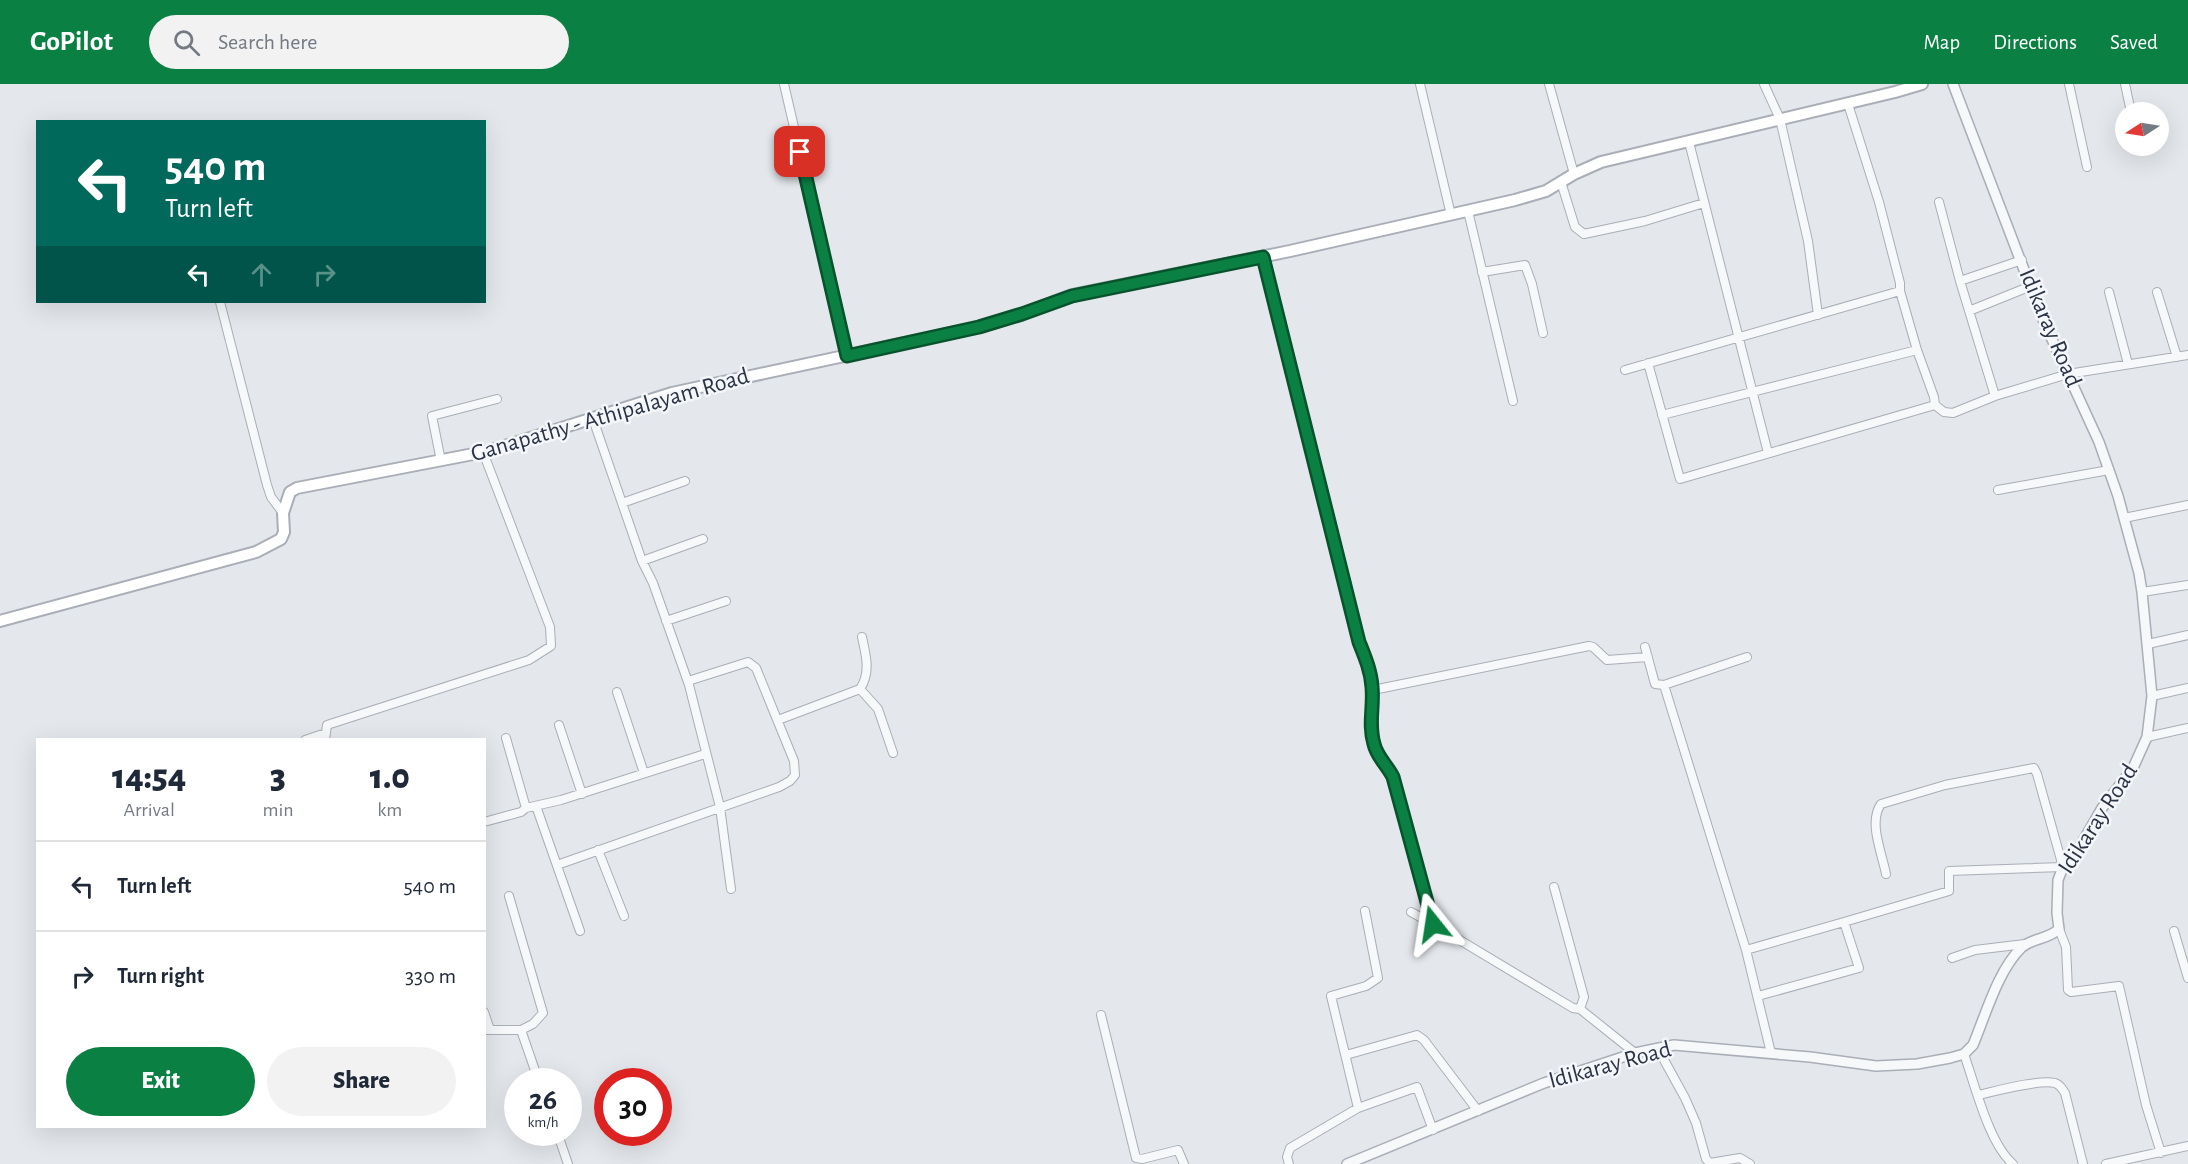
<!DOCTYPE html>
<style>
body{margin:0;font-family:"Alegreya Sans",sans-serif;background:#f2f2f3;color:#1f2937;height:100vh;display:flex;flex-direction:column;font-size:22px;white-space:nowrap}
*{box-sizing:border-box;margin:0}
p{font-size:20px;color:#747a83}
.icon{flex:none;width:33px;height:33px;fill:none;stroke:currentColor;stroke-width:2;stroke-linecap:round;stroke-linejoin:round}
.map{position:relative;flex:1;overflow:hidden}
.side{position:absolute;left:36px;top:654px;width:450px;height:390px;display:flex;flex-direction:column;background:#fff;border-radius:0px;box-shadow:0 6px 24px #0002}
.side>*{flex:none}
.banner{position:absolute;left:36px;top:36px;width:450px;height:183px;border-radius:0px;box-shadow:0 6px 24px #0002;background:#00695c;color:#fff;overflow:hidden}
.needle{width:39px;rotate:258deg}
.fabs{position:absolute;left:2115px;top:18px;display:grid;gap:12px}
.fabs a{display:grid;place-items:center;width:54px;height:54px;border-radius:50%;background:#fff;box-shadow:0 6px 24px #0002;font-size:30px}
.speed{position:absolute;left:504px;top:984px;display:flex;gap:12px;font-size:30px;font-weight:700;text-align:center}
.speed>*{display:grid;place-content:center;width:78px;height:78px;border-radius:50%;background:#fff;box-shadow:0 6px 24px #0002;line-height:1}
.speed small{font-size:15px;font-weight:400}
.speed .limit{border:9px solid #d22;background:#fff;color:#111}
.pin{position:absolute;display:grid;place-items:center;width:51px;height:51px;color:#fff;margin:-26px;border-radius:12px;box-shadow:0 3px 9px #0006}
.me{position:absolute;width:66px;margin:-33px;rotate:345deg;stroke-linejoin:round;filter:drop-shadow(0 0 4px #0008)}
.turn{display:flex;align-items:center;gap:21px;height:126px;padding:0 30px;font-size:27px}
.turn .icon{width:78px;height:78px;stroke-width:2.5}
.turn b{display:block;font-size:42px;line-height:51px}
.lanes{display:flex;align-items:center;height:57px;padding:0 30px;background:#0003;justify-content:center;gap:30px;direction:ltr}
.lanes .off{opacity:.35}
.eta{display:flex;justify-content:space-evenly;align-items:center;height:102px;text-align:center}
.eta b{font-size:36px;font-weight:800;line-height:42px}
.cta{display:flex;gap:12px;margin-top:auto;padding:12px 30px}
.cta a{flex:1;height:69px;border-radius:36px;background:#0b8043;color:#fff;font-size:24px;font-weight:800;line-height:69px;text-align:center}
.cta a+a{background:#f2f2f3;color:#1f2937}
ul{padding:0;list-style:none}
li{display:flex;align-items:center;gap:18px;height:90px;padding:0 30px;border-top:2px solid #e0e1e3}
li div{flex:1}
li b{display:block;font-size:22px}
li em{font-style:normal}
header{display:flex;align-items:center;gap:36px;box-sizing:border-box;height:84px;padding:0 30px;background:#0b8043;color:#fff}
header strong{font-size:28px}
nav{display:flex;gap:33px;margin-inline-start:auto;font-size:21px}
.search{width:420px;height:54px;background:#f2f2f3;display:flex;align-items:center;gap:15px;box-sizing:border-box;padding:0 21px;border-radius:33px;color:#747a83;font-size:22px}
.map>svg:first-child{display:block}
</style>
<header>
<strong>GoPilot</strong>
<div class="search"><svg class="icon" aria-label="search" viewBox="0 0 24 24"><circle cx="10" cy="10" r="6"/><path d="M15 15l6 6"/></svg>Search here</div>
<nav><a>Map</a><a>Directions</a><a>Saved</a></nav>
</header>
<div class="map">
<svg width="2188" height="1080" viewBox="0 0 2188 1080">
<rect width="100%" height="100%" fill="#e4e7ec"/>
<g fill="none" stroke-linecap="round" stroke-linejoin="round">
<g stroke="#a9aeb7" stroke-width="10">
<path id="minor" d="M784,0L847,272
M1420,0L1451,131
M1549,0L1574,90
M1764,0L1780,35L1808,157L1818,231
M2069,0L2087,83
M2125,0L2131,28
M1848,20L1879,118L1900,199V207L1917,266L1934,313L1935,321L1944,328L1953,329L1995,312L2068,290L2188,271
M1689,58L1768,369
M1561,98L1575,143L1584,150L1645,137L1704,119
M1939,118L1960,197L1995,312
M1468,127L1513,317
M1263,173L1359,558C1365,573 1371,587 1372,604C1374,623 1368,640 1374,660C1377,673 1387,681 1393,693L1433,840L1411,828
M1482,188L1525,181L1532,200L1543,249
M1960,197L2022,176
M2109,208L2128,280
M2157,208L2177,273
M220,218L267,401L271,413L283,429
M1969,227L2031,202
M1648,279L1680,395L1935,321
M1625,286L1900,207
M1662,331L1917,266
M593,335L642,477L653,499L689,601L720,723L731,805
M441,377L432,332L497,315
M1998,406L2109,386
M622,419L685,397
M2124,434L2188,421
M642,477L703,455
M2142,508L2188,501
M666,537L726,517
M2148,560L2188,551
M1645,563L1655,600L1664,601L1747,573
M1664,601L1746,866L1771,969
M860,605C871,588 866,572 862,553
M1373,606L1589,562L1593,563L1607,576L1648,573
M617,608L644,689
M2152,612L2188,604
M778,636L860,605L878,625L893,669
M559,641L582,710
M2147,653L2188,644
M506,654L526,724
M305,656L326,649
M325,656L327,641L529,576L551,562L550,543L483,368
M536,722L580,847
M484,738L521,728L526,724L561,716L705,670
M598,766L624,832
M557,781L779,703L790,697L795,691L794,677L756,584L748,578L688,597
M1554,803L1584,913L1580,925
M509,812L543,929L533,940L521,946
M1844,838L1949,807V787L2063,783L2037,690L2034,684L1945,701L1881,720C1868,738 1882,769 1886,790
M1433,840L1573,924L1580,925L1635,969
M2059,845L2066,863L2068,906L2071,908L2119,902L2146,1021L2161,1069
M2174,847L2188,894
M1746,866L1844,838L1859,884L1758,912
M1952,874L1975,866L2025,860
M484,928L490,946
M1101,931L1136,1074L1142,1075L1178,1066L1184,1080
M484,946H521L539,998
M1658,965L1685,1014L1696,1039L1706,1075L1710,1079L1740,1074L1750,1080
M1964,970C1975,1001 1989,1060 2013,1080
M1346,971L1417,951L1424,956L1478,1027
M1978,1011C1996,1007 2039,995 2055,999C2061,1001 2062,1005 2065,1009L2083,1080
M1358,1024L1331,912L1366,902L1378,894L1365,827
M557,1048L568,1080
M1289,1080L1287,1073L1290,1064L1358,1024L1417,1003L1433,1046
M2106,1080L2188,1062"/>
</g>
<g stroke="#a9aeb7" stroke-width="12">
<path id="tertiary" d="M1347,1080L1544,999L1635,969L1674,961L1810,973L1876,982L1917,980L1950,974L1964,970L1973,961C1986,930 1998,886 2022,863C2033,854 2049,855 2059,845L2057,829L2058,796L2063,783L2075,771L2102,724L2133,684L2147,653L2152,612L2142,508L2139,489L2118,412L2099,358L2044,238L1953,0"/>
</g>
<g stroke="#a9aeb7" stroke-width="14">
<path id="secondary" d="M0,537L256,468L281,455L284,448L283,429L290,408L297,404L489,367L672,309L979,243L1022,230L1072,211L1290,167L1515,116L1546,107L1574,90L1601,78L1895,8L1922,0"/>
</g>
<use href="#minor" stroke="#f7f8fa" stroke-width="8"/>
<use href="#tertiary" stroke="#f7f8fa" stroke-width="9"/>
<use href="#secondary" stroke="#fff" stroke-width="10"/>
</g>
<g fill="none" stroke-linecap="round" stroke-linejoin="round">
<g stroke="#07532c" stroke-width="15">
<path id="route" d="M800,68L847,272L979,243L1022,230L1072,212L1263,173L1359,558C1365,573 1371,587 1372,603C1374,623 1368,640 1374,660C1377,673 1387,681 1393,693L1433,840"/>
</g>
<use href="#route" stroke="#0b8043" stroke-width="10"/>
</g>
<g text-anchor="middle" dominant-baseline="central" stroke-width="5" stroke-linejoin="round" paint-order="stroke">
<g font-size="24" fill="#2b3445" stroke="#f4f6f9">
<text transform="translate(2050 244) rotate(67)">Idikaray Road</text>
<text transform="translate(610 331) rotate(-16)">Ganapathy - Athipalayam Road</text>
<text transform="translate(2098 735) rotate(-57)">Idikaray Road</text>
<text transform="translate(1610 981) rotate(-15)">Idikaray Road</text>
</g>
</g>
</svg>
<div class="fabs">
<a><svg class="needle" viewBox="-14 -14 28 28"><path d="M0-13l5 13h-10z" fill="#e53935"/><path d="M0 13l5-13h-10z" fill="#747a83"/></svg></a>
</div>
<div class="speed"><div>26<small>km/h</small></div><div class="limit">30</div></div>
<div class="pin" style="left:800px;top:68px;background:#d93025"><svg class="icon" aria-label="arrive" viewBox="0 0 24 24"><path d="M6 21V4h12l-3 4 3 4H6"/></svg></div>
<svg class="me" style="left:1433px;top:840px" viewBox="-20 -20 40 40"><path d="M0-17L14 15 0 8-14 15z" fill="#0b8043" stroke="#fff" stroke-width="4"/></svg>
<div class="banner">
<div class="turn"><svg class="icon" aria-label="left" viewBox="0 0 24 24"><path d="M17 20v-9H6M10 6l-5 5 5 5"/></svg><div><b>540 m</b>Turn left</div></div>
<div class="lanes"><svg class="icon" aria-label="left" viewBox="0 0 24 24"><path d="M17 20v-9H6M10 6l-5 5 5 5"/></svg><svg class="icon off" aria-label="ahead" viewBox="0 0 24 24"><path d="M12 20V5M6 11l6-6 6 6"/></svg><svg class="icon off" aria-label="right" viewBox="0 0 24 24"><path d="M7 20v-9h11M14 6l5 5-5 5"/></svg></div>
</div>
<section class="side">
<div class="eta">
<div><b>14:54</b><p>Arrival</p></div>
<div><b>3</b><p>min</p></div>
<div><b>1.0</b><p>km</p></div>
</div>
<ul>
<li><svg class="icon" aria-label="left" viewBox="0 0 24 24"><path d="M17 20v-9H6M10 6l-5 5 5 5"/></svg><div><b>Turn left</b></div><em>540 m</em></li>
<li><svg class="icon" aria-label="right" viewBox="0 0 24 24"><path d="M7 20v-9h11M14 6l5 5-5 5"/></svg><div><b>Turn right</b></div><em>330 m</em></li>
</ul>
<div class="cta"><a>Exit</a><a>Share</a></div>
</section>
</div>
